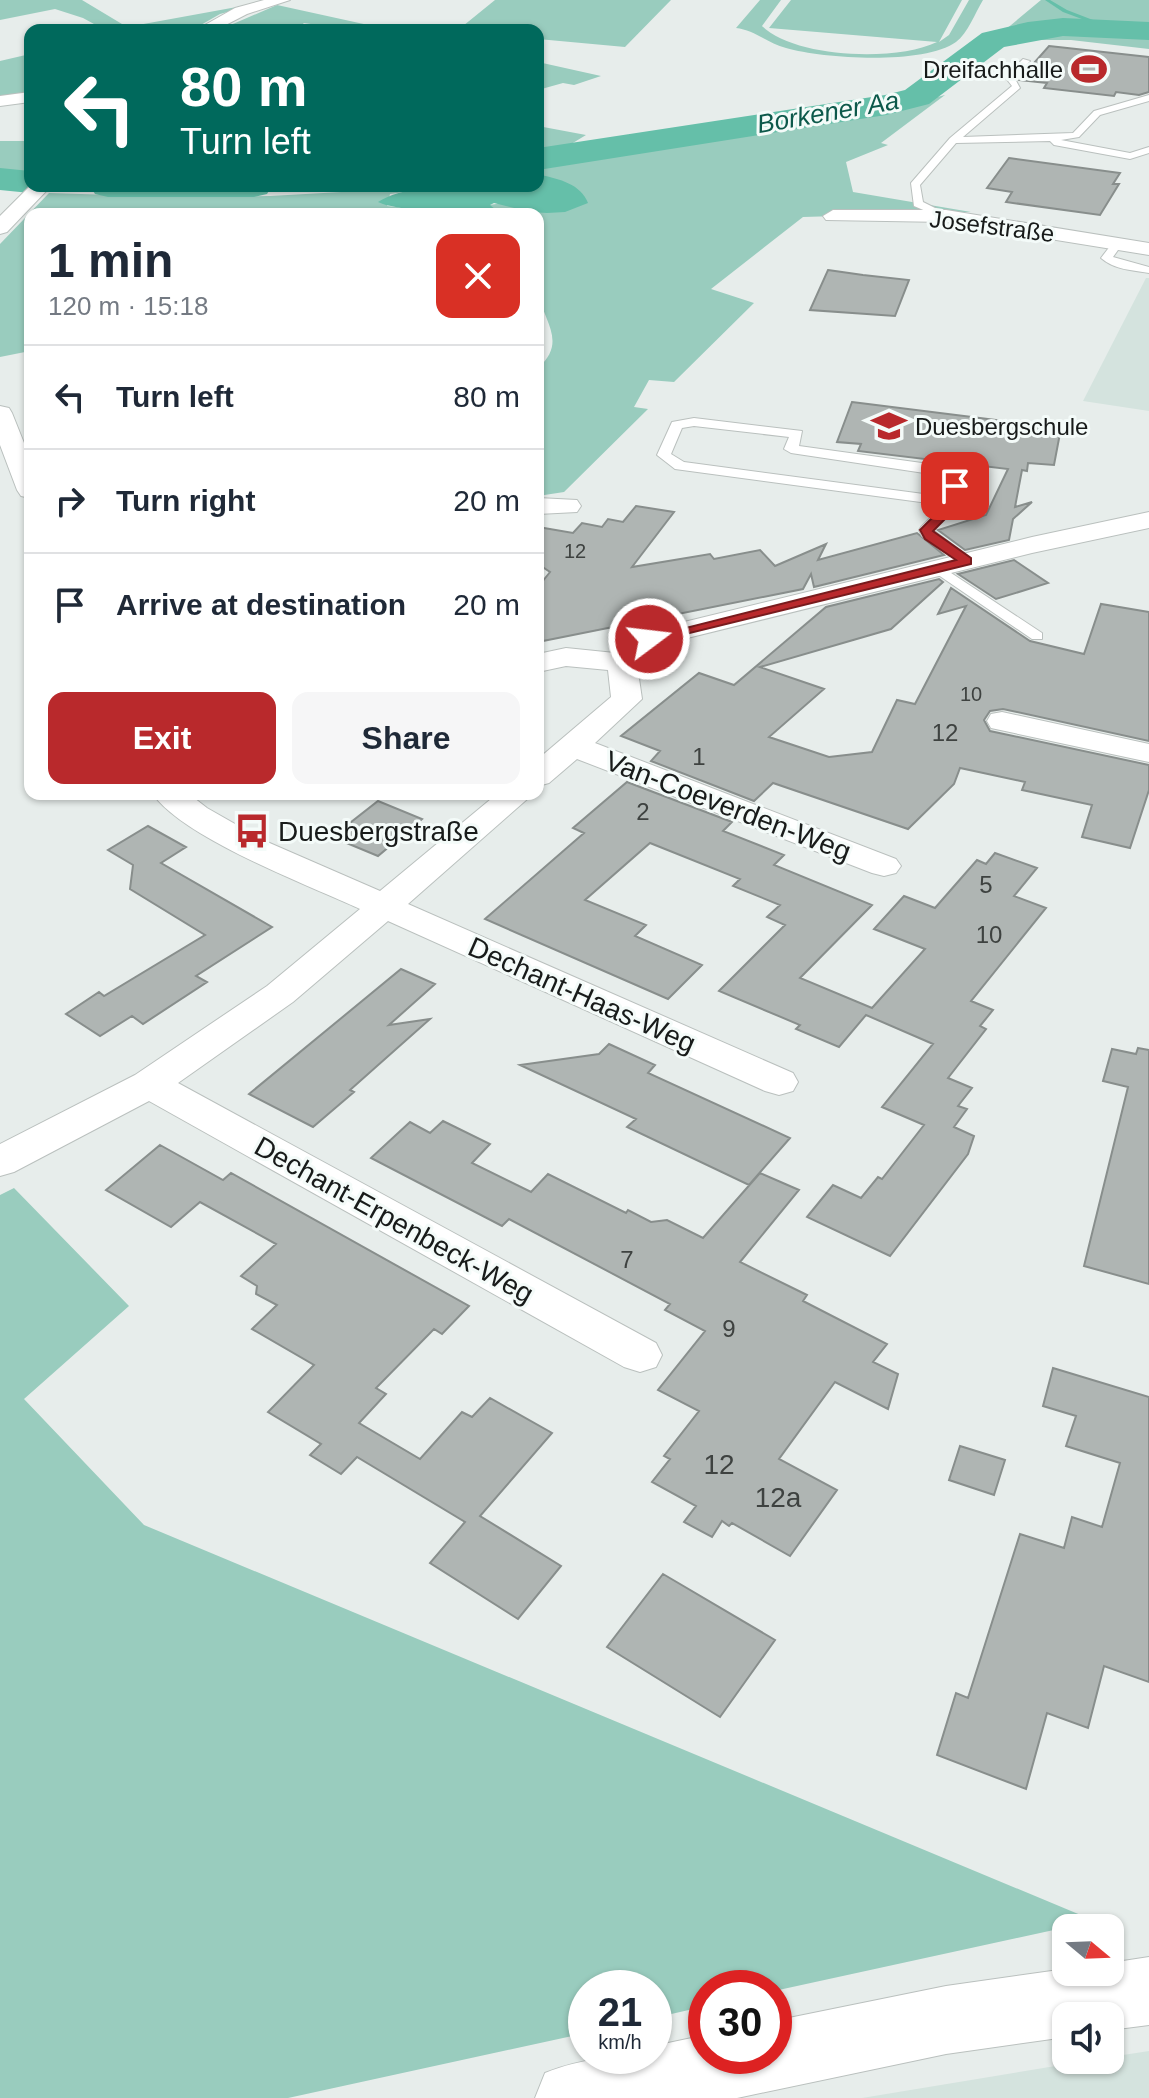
<!DOCTYPE html>
<meta charset="utf-8">
<style>
body{margin:0;font-family:Helvetica,sans-serif;background:#f6f6f7;color:#1f2937;height:100vh;display:flex;flex-direction:column;font-size:30px;white-space:nowrap}
*{box-sizing:border-box;margin:0}
p{font-size:26px;color:#747a83}
.icon{flex:none;width:44px;height:44px;fill:none;stroke:currentColor;stroke-width:2;stroke-linecap:round;stroke-linejoin:round}
.map{position:relative;flex:1;overflow:hidden}
.details{position:absolute;left:24px;top:208px;width:520px;height:592px;display:flex;flex-direction:column;background:#fff;border-radius:16px;box-shadow:0 2px 6px #0004}
.details>*{flex:none}
.top-card{position:absolute;left:24px;top:24px;width:520px;height:168px;border-radius:16px;box-shadow:0 2px 6px #0004;background:#00695c;color:#fff;overflow:hidden}
.needle{width:52px;rotate:109deg}
.fabs{position:absolute;left:1052px;top:1914px;display:grid;gap:16px}
.fabs a{display:grid;place-items:center;width:72px;height:72px;border-radius:16px;background:#fff;box-shadow:0 2px 6px #0004;font-size:40px}
.speed{position:absolute;left:568px;top:1970px;display:flex;gap:16px;font-size:40px;font-weight:700;text-align:center}
.speed>*{display:grid;place-content:center;width:104px;height:104px;border-radius:50%;background:#fff;box-shadow:0 2px 6px #0004;line-height:1}
.speed small{font-size:20px;font-weight:400}
.speed .limit{border:12px solid #d22;background:#fff;color:#111}
.pin{position:absolute;display:grid;place-items:center;width:68px;height:68px;color:#fff;margin:-34px;border-radius:16px;box-shadow:0 4px 12px #0006}
.me{position:absolute;width:88px;margin:-44px;rotate:75deg;stroke-linejoin:round;filter:drop-shadow(0 0 6px #0008)}
.turn{display:flex;align-items:center;gap:28px;height:168px;padding:0 24px;font-size:36px}
.turn .icon{width:104px;height:104px;stroke-width:2.5}
.turn b{display:block;font-size:56px;line-height:68px}
.round{display:grid;place-items:center;flex:none;width:84px;height:84px;border-radius:16px;background:#f6f6f7}
.overview{display:flex;align-items:center;justify-content:space-between;height:136px;padding:0 24px}
h1{font-size:48px;font-weight:800;line-height:60px}
.action{display:flex;gap:16px;margin-top:auto;padding:16px 24px}
.action a{flex:1;height:92px;border-radius:16px;background:#b9292c;color:#fff;font-size:32px;font-weight:800;line-height:92px;text-align:center}
.action a+a{background:#f6f6f7;color:#1f2937}
ul{padding:0;list-style:none}
li{display:flex;align-items:center;gap:24px;height:104px;padding:0 24px;border-top:2px solid #e0e1e3}
li div{flex:1}
li b{display:block;font-size:30px}
li em{font-style:normal}
.map>svg:first-child{display:block}
</style>
<div class="map">
<svg width="1149" height="2098" viewBox="0 0 1149 2098">
<rect width="100%" height="100%" fill="#e7edeb"/>
<path fill="#d4e3de" d="M1146,278H1149V411L1083,401Z
M1149,2051V2098H862L1092,2060H1110V2057Z"/>
<path fill="#99ccbe" d="M0,0H82L127,27L264,2L220,14L192,30H105L83,18L55,9L0,20Z
M495,0H671L625,47L538,39V30H458Z
M760,0H781L762,26C795,58 896,62 937,42L769,28L791,0H962L939,42L949,35L969,0H983C975,13 968,33 956,42C924,65 824,59 786,48C768,43 754,30 736,28Z
M1041,0H1149V49L1071,40H993Z
M277,5L391,30H352L304,23L295,30H219Z
M30,54V94L0,98V61Z
M538,62L601,76L574,85L563,83L538,90Z
M945,95L881,143L888,145L846,162L853,192L971,212L803,217L711,289L754,303L674,382L649,380L634,407L648,409L564,492L538,496V368C568,342 543,321 538,292C534,268 538,238 538,214H501L489,205L503,203L531,212L541,175L538,176V169L879,112Z
M538,126L586,135L558,152L538,155Z
M0,141H30V176L0,173Z
M448,186L390,194L387,206L407,208L412,214H30V351L0,357V244L49,193L176,197L270,196Z
M14,1188L129,1306L24,1399L144,1525L1095,1921L774,1991V1988H706V2006L654,2018V1988H586V2033L288,2098H0V1195Z"/>
<path fill="#65bfa9" d="M541,175C559,179 581,184 588,203L565,212L547,213L531,212L494,203L490,205L501,214H412C403,205 389,208 378,202C414,179 495,186 538,186V176Z"/>
<g fill="none" stroke-linecap="round" stroke-linejoin="round">
<path fill="#65bfa9" fill-rule="evenodd" d="M1045,0H1050L1067,10L1111,27L1106,28L1063,12Z"/>
<path fill="#65bfa9" fill-rule="evenodd" d="M1063,18L1149,22V40L1063,36L1004,47L929,104L886,115L538,170V148L885,95L905,90L982,33L1028,22Z
M0,168L30,171V186H46L30,193L0,190Z
M90,186H272L267,194L254,197H108L95,194Z"/>
</g>
<path fill="#afb5b3" stroke="#888e8c" stroke-width="2" d="M1049,46L1149,57V92L1139,95L1116,92L1114,96L1044,88L1047,83L1019,80Z
M1009,158L1120,173L1113,184H1119L1100,215L1006,202L1012,192L987,188Z
M828,270L863,275L909,280L895,316L810,310Z
M852,402L1061,428L1054,465L1028,463L1027,471L1022,470L1015,507L1032,502L1013,519L1009,540L965,550L938,530L986,515L1008,469L858,451L861,444L837,442Z
M636,506L674,512L632,567L710,554L714,559L760,550L775,566L826,544L818,560L917,533L944,555L814,587L811,574L803,589L538,642V587L550,572L538,564V527L573,533L582,523L602,527L608,519L623,522Z
M1014,560L1048,583L996,599L958,574Z
M939,579L943,582L891,629L760,667L824,689L769,737L829,757L872,752L897,700L915,704L966,606L938,614L951,588L1030,641L1084,654L1101,604L1149,612V741L1003,709L990,711L984,720L990,731L1149,765V790L1130,848L1082,837L1092,805L1022,790L1025,782L960,768L954,784L908,829L773,783L754,801L651,761L660,751L621,736L699,673L734,685L826,607Z
M627,782L732,822L723,831L784,855L774,865L872,905L800,978L872,1008L925,949L874,929L904,896L935,908L977,860L986,864L995,853L1037,868L1014,896L1046,908L971,1001L993,1010L980,1026L986,1029L948,1078L972,1088L958,1106L967,1109L954,1127L974,1136L968,1154L890,1256L807,1217L833,1185L861,1198L878,1177L882,1179L924,1125L882,1107L933,1044L866,1015L839,1047L796,1029L800,1025L719,991L785,925L767,917L780,905L733,886L740,879L650,843L585,900L646,925L635,936L702,965L668,999L485,919L584,833L573,828Z
M378,801L422,819L378,856L332,837Z
M148,826L186,847L161,863L272,927L196,976L207,982L143,1024L132,1016L100,1036L66,1014L99,992L104,996L205,935L130,889L133,865L108,850Z
M401,969L435,984L389,1025L430,1019L350,1090L354,1092L313,1127L249,1094Z
M609,1044L655,1065L648,1073L790,1138L749,1185L627,1127L636,1119L520,1065L599,1054Z
M1138,1048L1149,1050V1284L1084,1266L1128,1087L1103,1081L1112,1049L1136,1054Z
M443,1121L490,1144L472,1163L531,1192L548,1174L626,1213L628,1210L651,1222L667,1220L703,1238L760,1173L799,1190L740,1262L807,1295L803,1301L887,1344L873,1362L898,1374L888,1409L835,1382L779,1459L837,1490L790,1556L732,1523L729,1526L722,1521L712,1537L684,1522L696,1506L652,1482L670,1459L664,1456L699,1411L658,1390L705,1331L665,1310L670,1304L509,1219L502,1226L371,1158L410,1122L430,1133Z
M160,1145L223,1180L231,1173L469,1306L442,1334L434,1329L376,1388L386,1394L359,1423L420,1459L462,1412L472,1417L490,1398L552,1433L480,1516L561,1566L518,1619L430,1563L465,1522L357,1457L341,1474L310,1455L321,1444L268,1412L314,1365L252,1329L277,1305L256,1294L257,1286L241,1276L276,1244L200,1202L171,1227L106,1190Z
M1053,1368L1149,1397V1682L1104,1666L1088,1728L1047,1713L1026,1789L937,1755L956,1693L968,1698L1020,1534L1064,1548L1072,1517L1102,1527L1120,1463L1066,1446L1076,1416L1043,1406Z
M960,1446L1005,1460L994,1495L949,1480Z
M663,1574L775,1640L720,1717L607,1647Z"/>
<g fill="none" stroke-linecap="round" stroke-linejoin="round">
<g stroke="#bac0be" stroke-width="2">
<path id="lane" d="M1023,59L1030,61L1014,77L1020,88L963,137L1073,133L1094,111L1149,95V101L1100,115L1079,137L1061,140L1130,153L1149,147V153L1130,159L1054,145L1050,141L956,143L920,185L923,202L951,216L942,218L914,206L911,183L950,138L1012,86L1005,77Z
M1114,241L1123,243L1113,257L1149,267V273C1132,270 1115,270 1101,258Z
M694,418L802,431L799,446L958,468L965,476C956,511 957,505 933,530L974,561L972,564H962L922,536L919,530L921,527L943,505L675,469L657,455L672,422ZM694,426L789,437L784,449L791,453L951,477L946,497L684,462L671,454L682,428Z
M939,565L1042,633V639H1032L934,572V566Z"/>
</g>
<g stroke="#bac0be" stroke-width="2">
<path id="street" d="M264,0H290L247,14L216,30H196L235,8Z
M30,92V102L0,106V96Z
M30,186H51L7,232L0,234V216Z
M833,210H946L1149,243V255L946,222L826,220L823,216Z
M0,406L9,408L12,413L30,458V498L21,496L17,490L0,445Z
M538,498L577,500L581,506L577,512L538,514Z
M1149,512V528L1032,553L659,645L637,665L642,699L595,743L896,859L901,866L896,873L884,876L872,873L577,759L549,783L538,786V759L611,697L608,670L566,666L538,672V654L566,648L615,653L639,633L1032,537Z
M1002,712L1149,744V762L991,728L987,721L991,714Z
M153,794H189L207,808L265,841L380,891L497,794H533L408,904L793,1073L798,1082L793,1091L779,1095L765,1091L388,921L293,1002L178,1083L656,1343L662,1355L656,1367L640,1372L624,1367L149,1101L14,1172L0,1176V1144L135,1075L267,986L360,909C308,885 183,838 153,794Z"/>
</g>
<g stroke="#bac0be" stroke-width="2">
<path id="highway" d="M1149,1957V2025L1110,2030V2016H1066V2037L946,2054L737,2098H535L545,2073C582,2058 615,2056 654,2056V2046L706,2035V2056H774V2021L946,1986L1066,1969V1972H1110V1963Z"/>
</g>
<use href="#lane" fill="#fff" fill-rule="evenodd"/>
<use href="#street" fill="#fff" fill-rule="evenodd"/>
<use href="#highway" fill="#fff" fill-rule="evenodd"/>
</g>
<path fill="#b9292c" stroke="#781b1d" stroke-width="2" d="M955,482L961,486L954,510L933,531L971,558V564L649,643L642,639L956,560L925,539L920,530L941,509L949,486Z"/>
<defs>
<g id="stadium-bare" transform="scale(2.76)"><path d="M0-5a6.5 5 0 1 0 0 10a6.5 5 0 1 0 0-10ZM-3.5-1.8h7v3.6h-7Z" fill="#b9292c" stroke="#f4fbf9" stroke-width="2.5" paint-order="stroke"/></g>
<g id="school-bare" transform="scale(2.76)"><path d="M0-5L7-2L0 1L-7-2ZM-4 1L0 2.5L4 1V4Q0 6-4 4Z" fill="#b9292c" stroke="#f4fbf9" stroke-width="2.5" paint-order="stroke"/></g>
<g id="bus-bare" transform="scale(2.76)"><path d="M-5-6H5V4H4V6H2V4H-2V6H-4V4H-5ZM-3.5-4V0h7V-4ZM-3.5 1.2v1.5H-2V1.2ZM2 1.2v1.5H3.5V1.2Z" fill="#b9292c" stroke="#f4fbf9" stroke-width="2.5" paint-order="stroke"/></g>
</defs>
<g fill-rule="evenodd">
<use href="#stadium-bare" x="1089" y="69"/>
<use href="#school-bare" x="889" y="426"/>
<use href="#bus-bare" x="252" y="831"/>
</g>
<g text-anchor="middle" dominant-baseline="central" stroke-width="6" stroke-linejoin="round" paint-order="stroke">
<g font-size="20" fill="#3e4240">
<text x="575" y="551">12</text>
<text x="971" y="694">10</text>
</g>
<g font-size="24" fill="#181b1a" stroke="#f4fbf9" text-anchor="end">
<text x="1063" y="69">Dreifachhalle</text>
<text x="915" y="426" text-anchor="start">Duesbergschule</text>
</g>
<g font-size="24" fill="#181b1a" stroke="#f4fbf9">
<text transform="translate(992 226) rotate(7)">Josefstraße</text>
</g>
<g font-size="24" fill="#3e4240">
<text x="945" y="732">12</text>
<text x="699" y="756">1</text>
<text x="643" y="811">2</text>
<text x="986" y="884">5</text>
<text x="989" y="934">10</text>
<text x="627" y="1259">7</text>
<text x="729" y="1328">9</text>
</g>
<g font-size="26" font-style="italic" fill="#0d594b" stroke="#f4fbf9">
<text transform="translate(828 112) rotate(-10)">Borkener Aa</text>
</g>
<g font-size="28" fill="#181b1a" stroke="#f4fbf9">
<text transform="translate(728 806) rotate(21)">Van-Coeverden-Weg</text>
<text transform="translate(582 995) rotate(24)">Dechant-Haas-Weg</text>
<text transform="translate(394 1220) rotate(29)">Dechant-Erpenbeck-Weg</text>
</g>
<g font-size="28" fill="#181b1a" stroke="#f4fbf9" text-anchor="start">
<text x="278" y="831">Duesbergstraße</text>
</g>
<g font-size="28" fill="#3e4240">
<text x="719" y="1464">12</text>
<text x="778" y="1497">12a</text>
</g>
</g>
</svg>
<div class="fabs">
<a><svg class="needle" viewBox="-14 -14 28 28"><path d="M0-13l5 13h-10z" fill="#e53935"/><path d="M0 13l5-13h-10z" fill="#747a83"/></svg></a>
<a><svg class="icon" aria-label="sound" viewBox="0 0 24 24"><path d="M4 9h4l5-4v14l-5-4H4zM17 9q2 3 0 6"/></svg></a>
</div>
<div class="speed"><div>21<small>km/h</small></div><div class="limit">30</div></div>
<div class="pin" style="left:955px;top:486px;background:#d93025"><svg class="icon" aria-label="arrive" viewBox="0 0 24 24"><path d="M6 21V4h12l-3 4 3 4H6"/></svg></div>
<svg class="me" style="left:649px;top:639px" viewBox="-20 -20 40 40"><circle r="17" fill="#b9292c" stroke="#fff" stroke-width="3"/><path d="M0-11L8 9 0 5-8 9z" fill="#fff"/></svg>
<div class="top-card">
<div class="turn"><svg class="icon" aria-label="left" viewBox="0 0 24 24"><path d="M17 20v-9H6M10 6l-5 5 5 5"/></svg><div><b>80 m</b>Turn left</div></div>
</div>
<section class="details">
<div class="overview"><div><h1>1 min</h1><p>120 m · 15:18</p></div><a class="round" style="background:#d93025;color:#fff"><svg class="icon" aria-label="close" viewBox="0 0 24 24"><path d="M6 6l12 12M18 6L6 18"/></svg></a></div>
<ul>
<li><svg class="icon" aria-label="left" viewBox="0 0 24 24"><path d="M17 20v-9H6M10 6l-5 5 5 5"/></svg><div><b>Turn left</b></div><em>80 m</em></li>
<li><svg class="icon" aria-label="right" viewBox="0 0 24 24"><path d="M7 20v-9h11M14 6l5 5-5 5"/></svg><div><b>Turn right</b></div><em>20 m</em></li>
<li><svg class="icon" aria-label="arrive" viewBox="0 0 24 24"><path d="M6 21V4h12l-3 4 3 4H6"/></svg><div><b>Arrive at destination</b></div><em>20 m</em></li>
</ul>
<div class="action"><a>Exit</a><a>Share</a></div>
</section>
</div>
